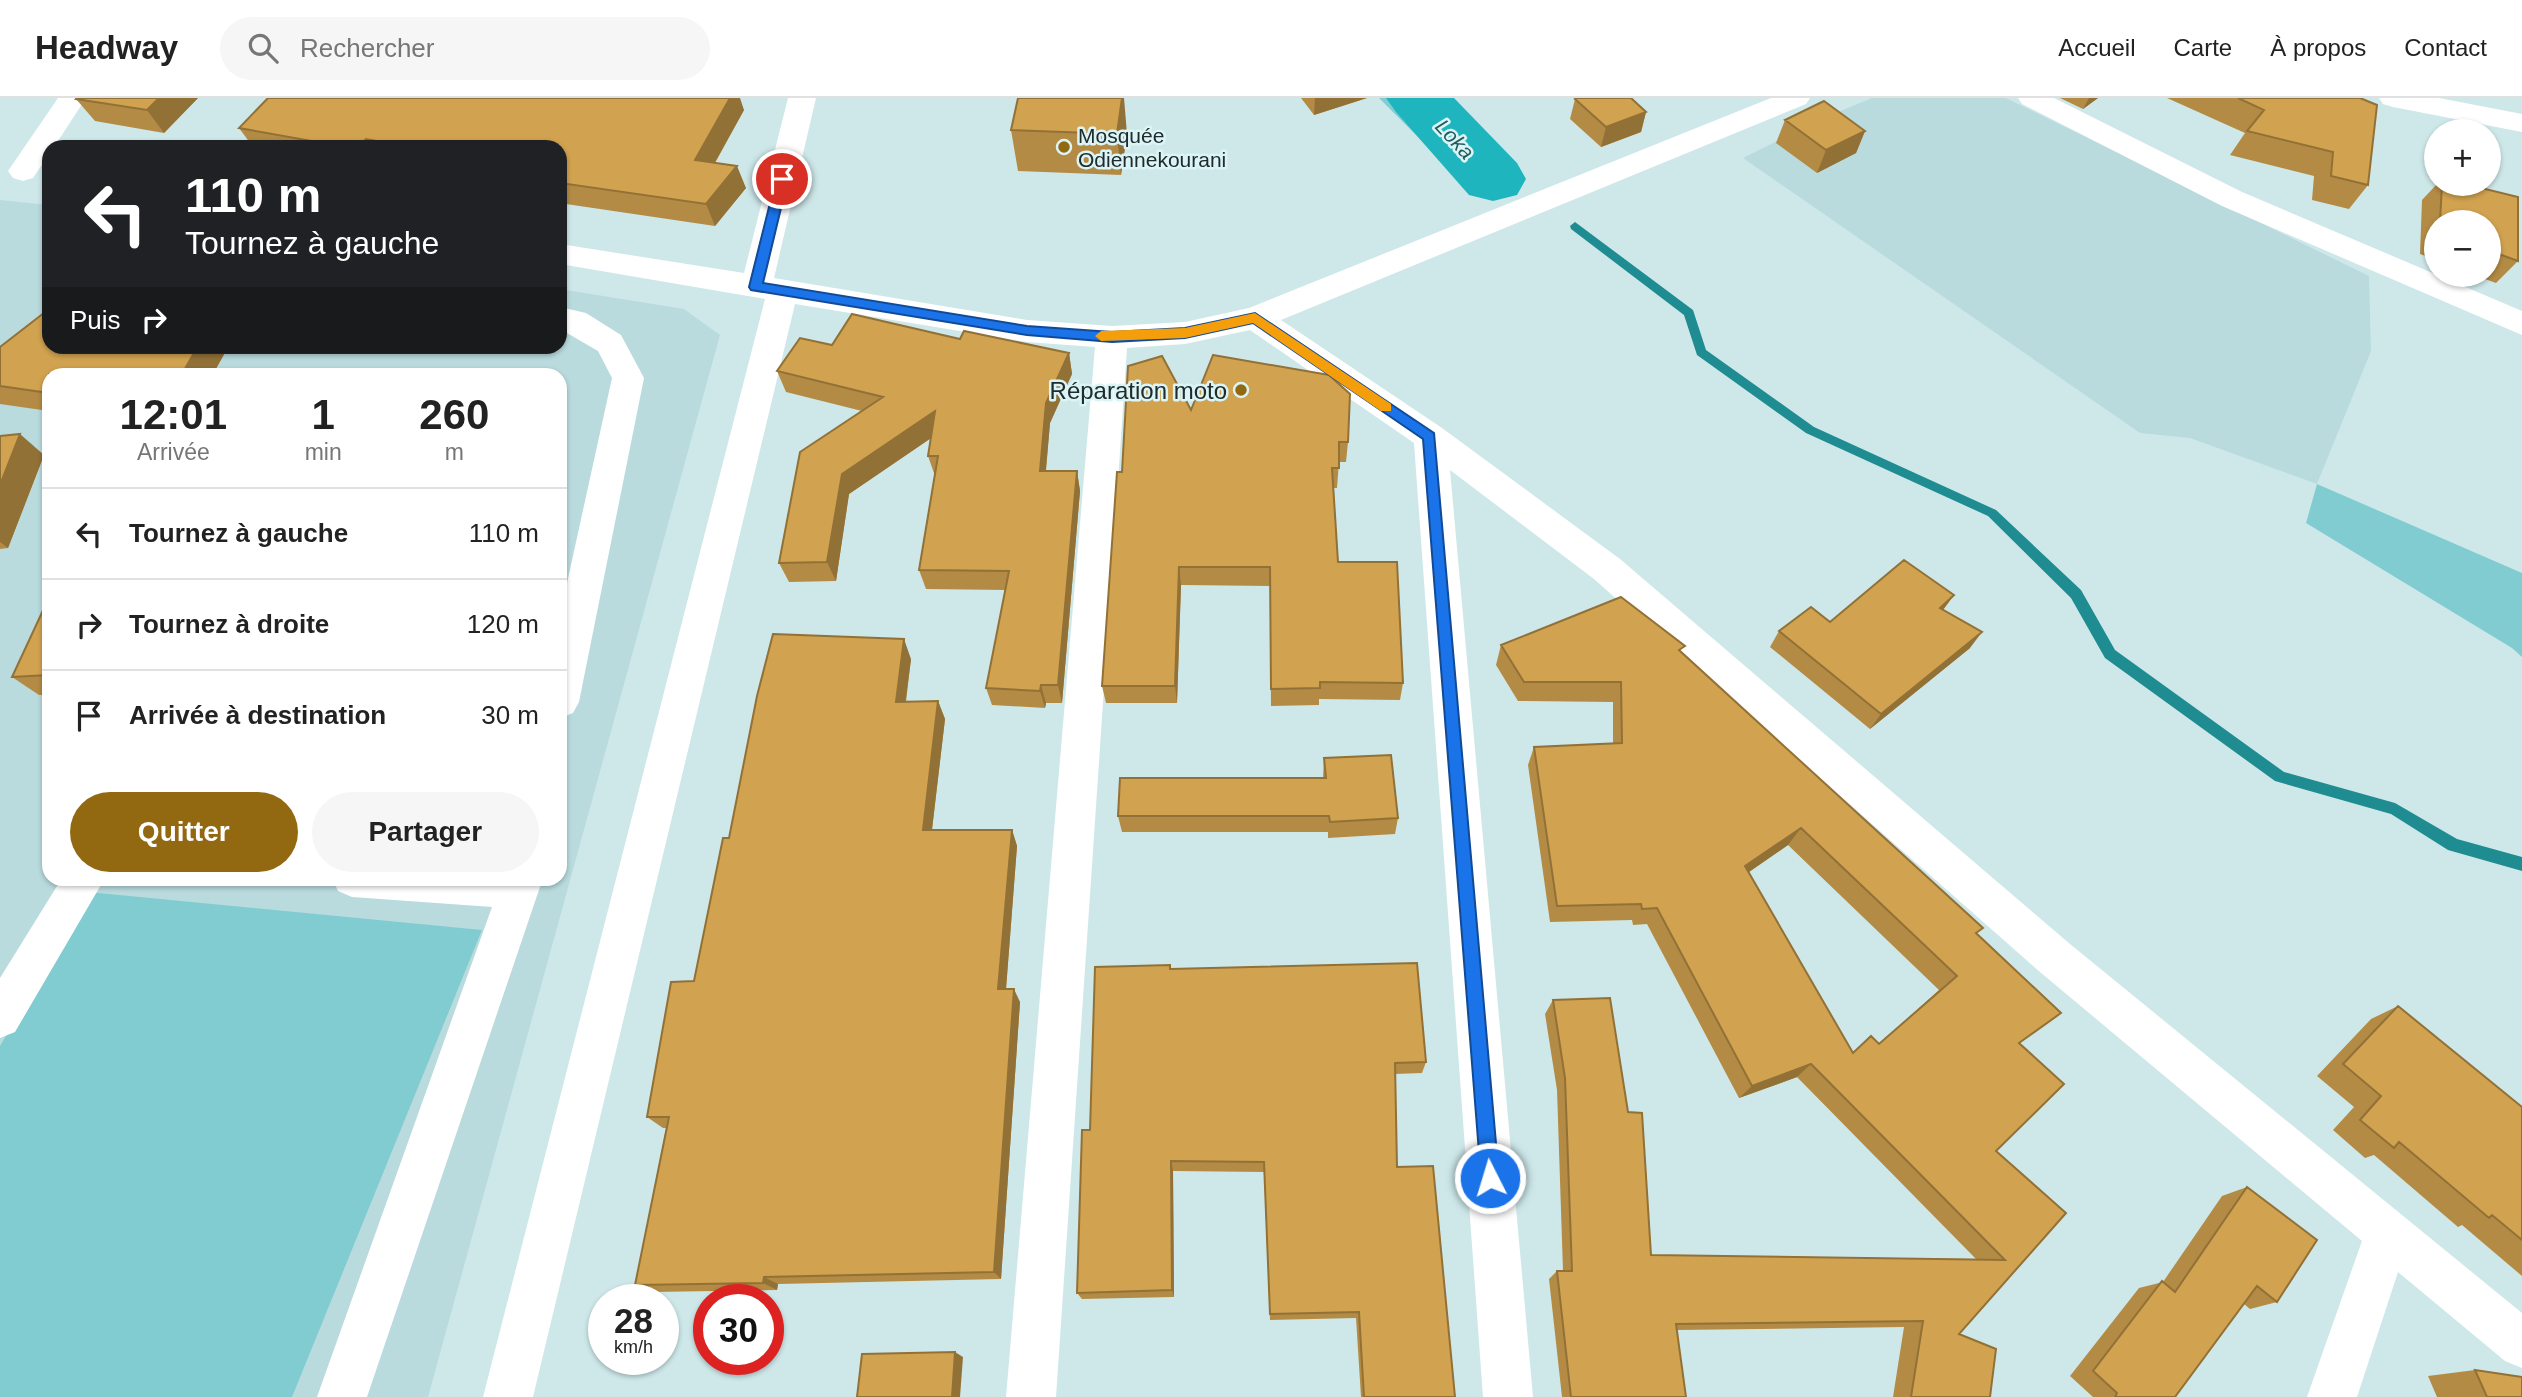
<!DOCTYPE html>
<html lang="fr">
<meta charset="utf-8">
<style>
body{margin:0;font-family:Arial,sans-serif;background:#f6f6f6;color:#222;height:100vh;display:flex;flex-direction:column;font-size:26px;white-space:nowrap}
*{box-sizing:border-box;margin:0}
p{font-size:23px;color:#767676}
.icon{flex:none;width:38px;height:38px;fill:none;stroke:currentColor;stroke-width:2;stroke-linecap:round;stroke-linejoin:round}
.map{position:relative;flex:1;overflow:hidden}
.details{position:absolute;left:42px;top:270px;width:525px;height:518px;display:flex;flex-direction:column;background:#fff;border-radius:21px;box-shadow:0 2px 5px #0004}
.details>*{flex:none}
.hud{position:absolute;left:42px;top:42px;width:525px;height:214px;border-radius:21px;box-shadow:0 2px 5px #0004;background:#202124;color:#fff;overflow:hidden}
.controls{position:absolute;left:2424px;top:21px;display:grid;gap:14px}
.controls a{display:grid;place-items:center;width:77px;height:77px;border-radius:50%;background:#fff;box-shadow:0 2px 5px #0004;font-size:35px}
.speed{position:absolute;left:588px;top:1186px;display:flex;gap:14px;font-size:35px;font-weight:700;text-align:center}
.speed>*{display:grid;place-content:center;width:91px;height:91px;border-radius:50%;background:#fff;box-shadow:0 2px 5px #0004;line-height:1}
.speed small{font-size:18px;font-weight:400}
.speed .limit{border:10px solid #d22;background:#fff;color:#111}
.pin{position:absolute;display:grid;place-items:center;width:60px;height:60px;color:#fff;margin:-30px;border:4px solid #fff;border-radius:50%;box-shadow:0 2px 7px #0007}
.me{position:absolute;width:77px;margin:-38px;rotate:355deg;stroke-linejoin:round;filter:drop-shadow(0 0 5px #0008)}
.turn{display:flex;align-items:center;gap:24px;height:147px;padding:0 28px;font-size:32px}
.turn .icon{width:91px;height:91px;stroke-width:2.5}
.turn b{display:block;font-size:49px;line-height:60px}
.then{display:flex;align-items:center;height:66px;padding:0 28px;background:#0003;gap:14px;font-size:26px}
.eta{display:flex;justify-content:space-evenly;align-items:center;height:119px;text-align:center}
.eta b{font-size:42px;font-weight:600;line-height:49px}
.primary-button{display:flex;gap:14px;margin-top:auto;padding:14px 28px}
.primary-button a{flex:1;height:80px;border-radius:42px;background:#926911;color:#fff;font-size:28px;font-weight:600;line-height:80px;text-align:center}
.primary-button a+a{background:#f6f6f6;color:#222}
ul{padding:0;list-style:none}
li{display:flex;align-items:center;gap:21px;height:91px;padding:0 28px;border-top:2px solid #e0e0e0}
li div{flex:1}
li b{display:block;font-size:26px}
li em{font-style:normal}
header{display:flex;align-items:center;gap:42px;box-sizing:border-box;height:98px;padding:0 35px;background:#fff;border-bottom:2px solid #e0e0e0}
header strong{font-size:33px}
nav{display:flex;gap:38px;margin-inline-start:auto;font-size:24px}
.search{width:490px;height:63px;background:#f6f6f6;display:flex;align-items:center;gap:18px;box-sizing:border-box;padding:0 24px;border-radius:38px;color:#767676;font-size:26px}
.map>svg:first-child{display:block}
</style>
<header>
<strong>Headway</strong>
<div class="search"><svg class="icon" aria-label="search" viewBox="0 0 24 24"><circle cx="10" cy="10" r="6"/><path d="M15 15l6 6"/></svg>Rechercher</div>
<nav><a>Accueil</a><a>Carte</a><a>À propos</a><a>Contact</a></nav>
</header>
<div class="map">
<svg width="2522" height="1299" viewBox="0 0 2522 1299">
<rect width="100%" height="100%" fill="#cee8ea"/>
<path fill="#b9dbde" fill-rule="evenodd" d="M1872,0H2006L2369,178L2371,253L2317,386L2190,340L2140,335L1743,60L1821,21Z
M0,102L49,107V248H560V191L684,211L720,237L428,1299H0ZM49,276H560V780H49Z"/>
<path fill="#81ccd1" d="M1379,0H1438L1518,81L1484,94L1421,42Z
M2317,386L2522,475V559L2512,550L2306,425Z
M88,794L482,832L292,1299H0V948Z"/>
<g fill="none" stroke-linecap="round" stroke-linejoin="round">
<path fill="#1f8c92" fill-rule="evenodd" d="M1575,124L1693,212L1706,252L1814,329L1996,412L2081,492L2115,552L2284,674L2395,705L2457,741L2522,759V773L2448,752L2391,716L2275,683L2105,560L2071,500L1988,418L1806,335L1697,257L1684,217L1571,131L1570,128Z"/>
<path fill="#1eb5be" fill-rule="evenodd" d="M1386,0H1454L1517,65L1526,81L1517,97L1493,103L1469,97L1396,14Z"/>
<path fill="#fff" fill-rule="evenodd" d="M58,0H86L54,49H49V56L33,80L23,83L13,80L8,73Z
M788,0H816L774,180L1027,222L1112,228L1185,224L1249,210L1771,0H1810L1806,6L1281,222L1442,330L1620,461L2070,846L2522,1215V1270L2505,1263L2398,1174L2357,1299H2307L2362,1143L2040,874L1594,481L1450,372L1533,1299H1483L1414,345L1250,232L1185,246L1127,250L1056,1299H1006L1095,249L1027,244L795,206L533,1299H483L765,201L560,166V146L744,175Z
M2018,0H2054L2242,94L2522,213V237L2222,108L2022,6Z
M2379,0H2439L2522,16V34L2393,9L2383,6Z
M560,209L586,215L621,237L644,280L579,604L573,615L560,620V517L612,280L598,253L560,231Z
M62,780H105L15,934L0,940V880Z
M332,780H543L367,1299H317L492,809L352,799L338,793Z"/>
</g>
<path fill="#b48b44" fill-rule="evenodd" d="M77,0H198L164,35L95,23L76,1Z
M1301,0H1367L1314,17Z
M2060,0H2098L2083,11Z
M2167,0H2360L2368,87L2349,111L2312,102L2314,78L2230,57L2245,35Z
M1575,1L1646,14L1641,34L1601,49L1570,21Z
M744,12L715,65L746,90L715,128L566,106L562,99H560V49H253L239,30Z
M1785,22L1865,33L1856,55L1817,75L1776,45Z
M1011,32L1127,36L1121,77L1018,73Z
M2437,86H2465L2518,163L2496,185L2474,177H2488V124H2436V162L2420,156L2422,102Z
M960,241L1069,255L1072,276L1050,325L1046,373H1077L1080,393L1062,605H1046L1045,610L992,607L986,590L1006,492L926,491L919,472L935,378L928,358L931,340L849,396L836,483L789,484L779,465L862,313L786,294L777,273L832,247Z
M0,249L227,251L213,276H49V313L0,306Z
M1191,312L1348,344L1346,364H1339L1337,390H1333L1338,464L1403,585L1400,602L1319,601V607L1271,608L1270,488L1181,487L1177,605H1106L1102,588L1122,374Z
M0,338L44,357L8,450L0,451Z
M1954,497L1943,512L1970,550L1870,631L1770,549L1779,533L1830,524Z
M49,508V597H39L12,579Z
M1501,547L1682,555L1976,835L2019,945L1996,1053L2066,1115L1959,1236L1990,1299H1893L1904,1229L1677,1232L1686,1299H1562L1549,1181L1557,1173H1563L1557,992L1545,916L1553,902L1651,1157L1976,1161L1797,979L1739,1000L1647,826L1633,827L1632,822L1550,824L1528,667L1534,649L1613,645V604L1518,603L1496,567ZM1788,747L1939,892L1879,946L1871,938L1852,955L1749,774Z
M911,561L906,604L938,603L945,621L932,732H1012L1017,748L1006,891L1020,904L1001,1181L778,1186L777,1192L652,1194L635,1187L666,1030H663L647,1019L694,883Z
M1324,660L1398,720L1395,736L1328,740V734H1122L1118,718L1323,680Z
M1170,871L1426,964L1422,975L1395,976L1397,1069L1455,1299H1361L1356,1220L1270,1222L1264,1074L1173,1073L1174,1199L1082,1201L1077,1195L1090,1032Z
M2398,908L2522,1009V1178L2462,1127L2458,1129L2374,1057L2365,1060L2333,1032L2354,1009L2317,978L2371,921Z
M2247,1089L2277,1204L2250,1211L2244,1206L2175,1299H2093L2070,1278L2139,1190L2163,1184L2222,1098Z
M2475,1272L2522,1299H2437L2428,1278Z"/>
<path fill="#927137" d="M159,0H198L164,35L147,12Z
M730,0H740L744,12L704,84L695,62Z
M1122,0H1124L1127,36L1121,77L1117,36Z
M1315,0H1367L1314,17Z
M2089,0H2098L2083,11Z
M1646,14L1641,34L1601,49L1606,29Z
M1865,33L1856,55L1817,75L1826,52Z
M366,41L371,49H358Z
M737,68L746,90L715,128L706,106Z
M198,248H226L227,251L213,276H182Z
M1069,255L1072,276L1050,325L1044,392L1040,373L1046,305Z
M935,313L940,334L849,396L836,483L827,464L842,376Z
M20,336L44,357L8,450L0,444V387Z
M1077,373L1080,393L1062,605L1058,587Z
M1179,469L1181,487L1177,605L1175,588Z
M1954,497L1942,513L1940,510Z
M1982,534L1970,550L1870,631L1881,616Z
M904,541L911,561L903,622L896,604Z
M1041,587L1046,605L1045,610L1040,593Z
M938,603L945,621L930,748L923,732Z
M1801,730L1788,747L1733,785L1745,768Z
M1012,732L1017,748L1005,904L998,891Z
M1014,891L1020,904L1001,1181L994,1174Z
M1811,966L1797,979L1739,1000L1752,988Z
M1171,1063L1173,1073L1174,1199L1172,1192Z
M764,1179L778,1186L777,1192L763,1185Z
M955,1254L963,1259L960,1299H952Z"/>
<path fill="#d1a24f" stroke="#927137" stroke-width="2" fill-rule="evenodd" d="M77,0H159L147,12L76,1Z
M268,0H730L695,62L737,68L706,106L560,85V49H408L366,41L358,49H345L239,30Z
M1018,0H1122L1117,36L1011,32Z
M1577,0H1631L1646,14L1606,29L1575,1Z
M2238,0H2360L2377,7L2368,87L2331,78L2333,54L2247,33L2264,12Z
M1824,3L1865,33L1826,52L1785,22Z
M2442,86H2465L2518,99V163L2488,152V124H2440Z
M49,211V248H198L182,276H49V295L0,288V249Z
M852,216L960,241L964,233L1069,255L1046,305L1040,373H1077L1058,587H1041L1040,593L986,590L1009,473L919,472L938,358H928L935,313L842,376L827,464L779,465L800,354L883,299L777,273L800,240L832,247Z
M1213,257L1329,277L1350,296L1348,344H1339V370H1332L1338,464H1397L1403,585L1320,584V590L1271,591L1270,469H1179L1175,588H1102L1117,374H1122L1128,268L1162,258L1191,312Z
M20,336L0,387V338Z
M1904,462L1954,497L1940,510L1982,534L1881,616L1779,533L1811,509L1830,524Z
M1621,499L1685,548L1679,552L1983,830L1976,835L2061,915L2019,945L2064,986L1996,1053L2066,1115L1959,1236L1996,1251L1990,1299H1911L1923,1223L1676,1226L1686,1299H1571L1557,1173H1572L1565,980L1553,902L1610,900L1628,1014L1642,1015L1651,1157L2005,1162L1811,966L1752,988L1657,810L1642,811L1641,806L1557,808L1534,649L1622,645L1621,584H1524L1501,547ZM1801,730L1957,878L1879,946L1871,938L1853,955L1745,768Z
M45,508H49V577L12,579Z
M773,536L904,541L896,604L938,603L923,732H1012L998,891H1014L994,1174L764,1179L763,1185L635,1187L669,1019H647L671,884L694,883L723,740H729L757,598Z
M1391,657L1398,720L1330,724L1329,718H1118L1120,680H1326L1324,660Z
M1417,865L1426,964L1395,965L1397,1069L1433,1068L1455,1299H1364L1359,1214L1270,1216L1264,1064L1171,1063L1172,1192L1077,1195L1082,1032H1090L1095,869L1170,867V871Z
M2398,908L2522,1009V1142L2492,1117L2489,1120L2399,1044L2394,1050L2360,1022L2381,998L2343,966Z
M2247,1089L2317,1142L2277,1204L2257,1188L2175,1299H2115L2117,1295L2093,1273L2162,1183L2175,1194Z
M955,1254L952,1299H857L862,1256Z
M2475,1272L2522,1279V1299H2487Z"/>
<path fill="#1a73e8" stroke="#114b97" stroke-width="2" d="M782,77L788,81L763,185L1027,228L1112,234L1185,230L1255,215L1434,335L1499,1080L1497,1086L1490,1089L1483,1086L1481,1080L1423,341L1253,225L1185,240L1112,244L1027,237L751,192L749,189L776,81Z"/>
<path fill="#f59e0b" d="M1255,215L1391,306V313H1381L1253,225L1185,240L1101,243L1095,238L1101,233L1185,230Z"/>
<g fill="#926911" stroke="#dbf5f7" stroke-width="2.5">
<circle cx="1064" cy="49" r="7"/>
<circle cx="1241" cy="292" r="7"/>
</g>
<g text-anchor="middle" dominant-baseline="central" stroke-width="5" stroke-linejoin="round" paint-order="stroke">
<g font-size="21" fill="#222b2c" stroke="#dbf5f7" text-anchor="start">
<text x="1078" y="37">Mosquée<tspan x="1078" dy="24">Odiennekourani</tspan></text>
</g>
<g font-size="21" font-style="italic" fill="#225a5e" stroke="#dbf5f7">
<text transform="translate(1455 41) rotate(47)">Loka</text>
</g>
<g font-size="24" fill="#222b2c" stroke="#dbf5f7" text-anchor="end">
<text x="1227" y="292">Réparation moto</text>
</g>
</g>
</svg>
<div class="controls">
<a>+</a>
<a>−</a>
</div>
<div class="speed"><div>28<small>km/h</small></div><div class="limit">30</div></div>
<div class="pin" style="left:782px;top:81px;background:#d93025"><svg class="icon" aria-label="arrive" viewBox="0 0 24 24"><path d="M6 21V4h12l-3 4 3 4H6"/></svg></div>
<svg class="me" style="left:1490px;top:1080px" viewBox="-20 -20 40 40"><circle r="17" fill="#1a73e8" stroke="#fff" stroke-width="3"/><path d="M0-11L8 9 0 5-8 9z" fill="#fff"/></svg>
<div class="hud">
<div class="turn"><svg class="icon" aria-label="left" viewBox="0 0 24 24"><path d="M17 20v-9H6M10 6l-5 5 5 5"/></svg><div><b>110 m</b>Tournez à gauche</div></div>
<div class="then">Puis<svg class="icon" aria-label="right" viewBox="0 0 24 24"><path d="M7 20v-9h11M14 6l5 5-5 5"/></svg></div>
</div>
<section class="details">
<div class="eta">
<div><b>12:01</b><p>Arrivée</p></div>
<div><b>1</b><p>min</p></div>
<div><b>260</b><p>m</p></div>
</div>
<ul>
<li><svg class="icon" aria-label="left" viewBox="0 0 24 24"><path d="M17 20v-9H6M10 6l-5 5 5 5"/></svg><div><b>Tournez à gauche</b></div><em>110 m</em></li>
<li><svg class="icon" aria-label="right" viewBox="0 0 24 24"><path d="M7 20v-9h11M14 6l5 5-5 5"/></svg><div><b>Tournez à droite</b></div><em>120 m</em></li>
<li><svg class="icon" aria-label="arrive" viewBox="0 0 24 24"><path d="M6 21V4h12l-3 4 3 4H6"/></svg><div><b>Arrivée à destination</b></div><em>30 m</em></li>
</ul>
<div class="primary-button"><a>Quitter</a><a>Partager</a></div>
</section>
</div>
